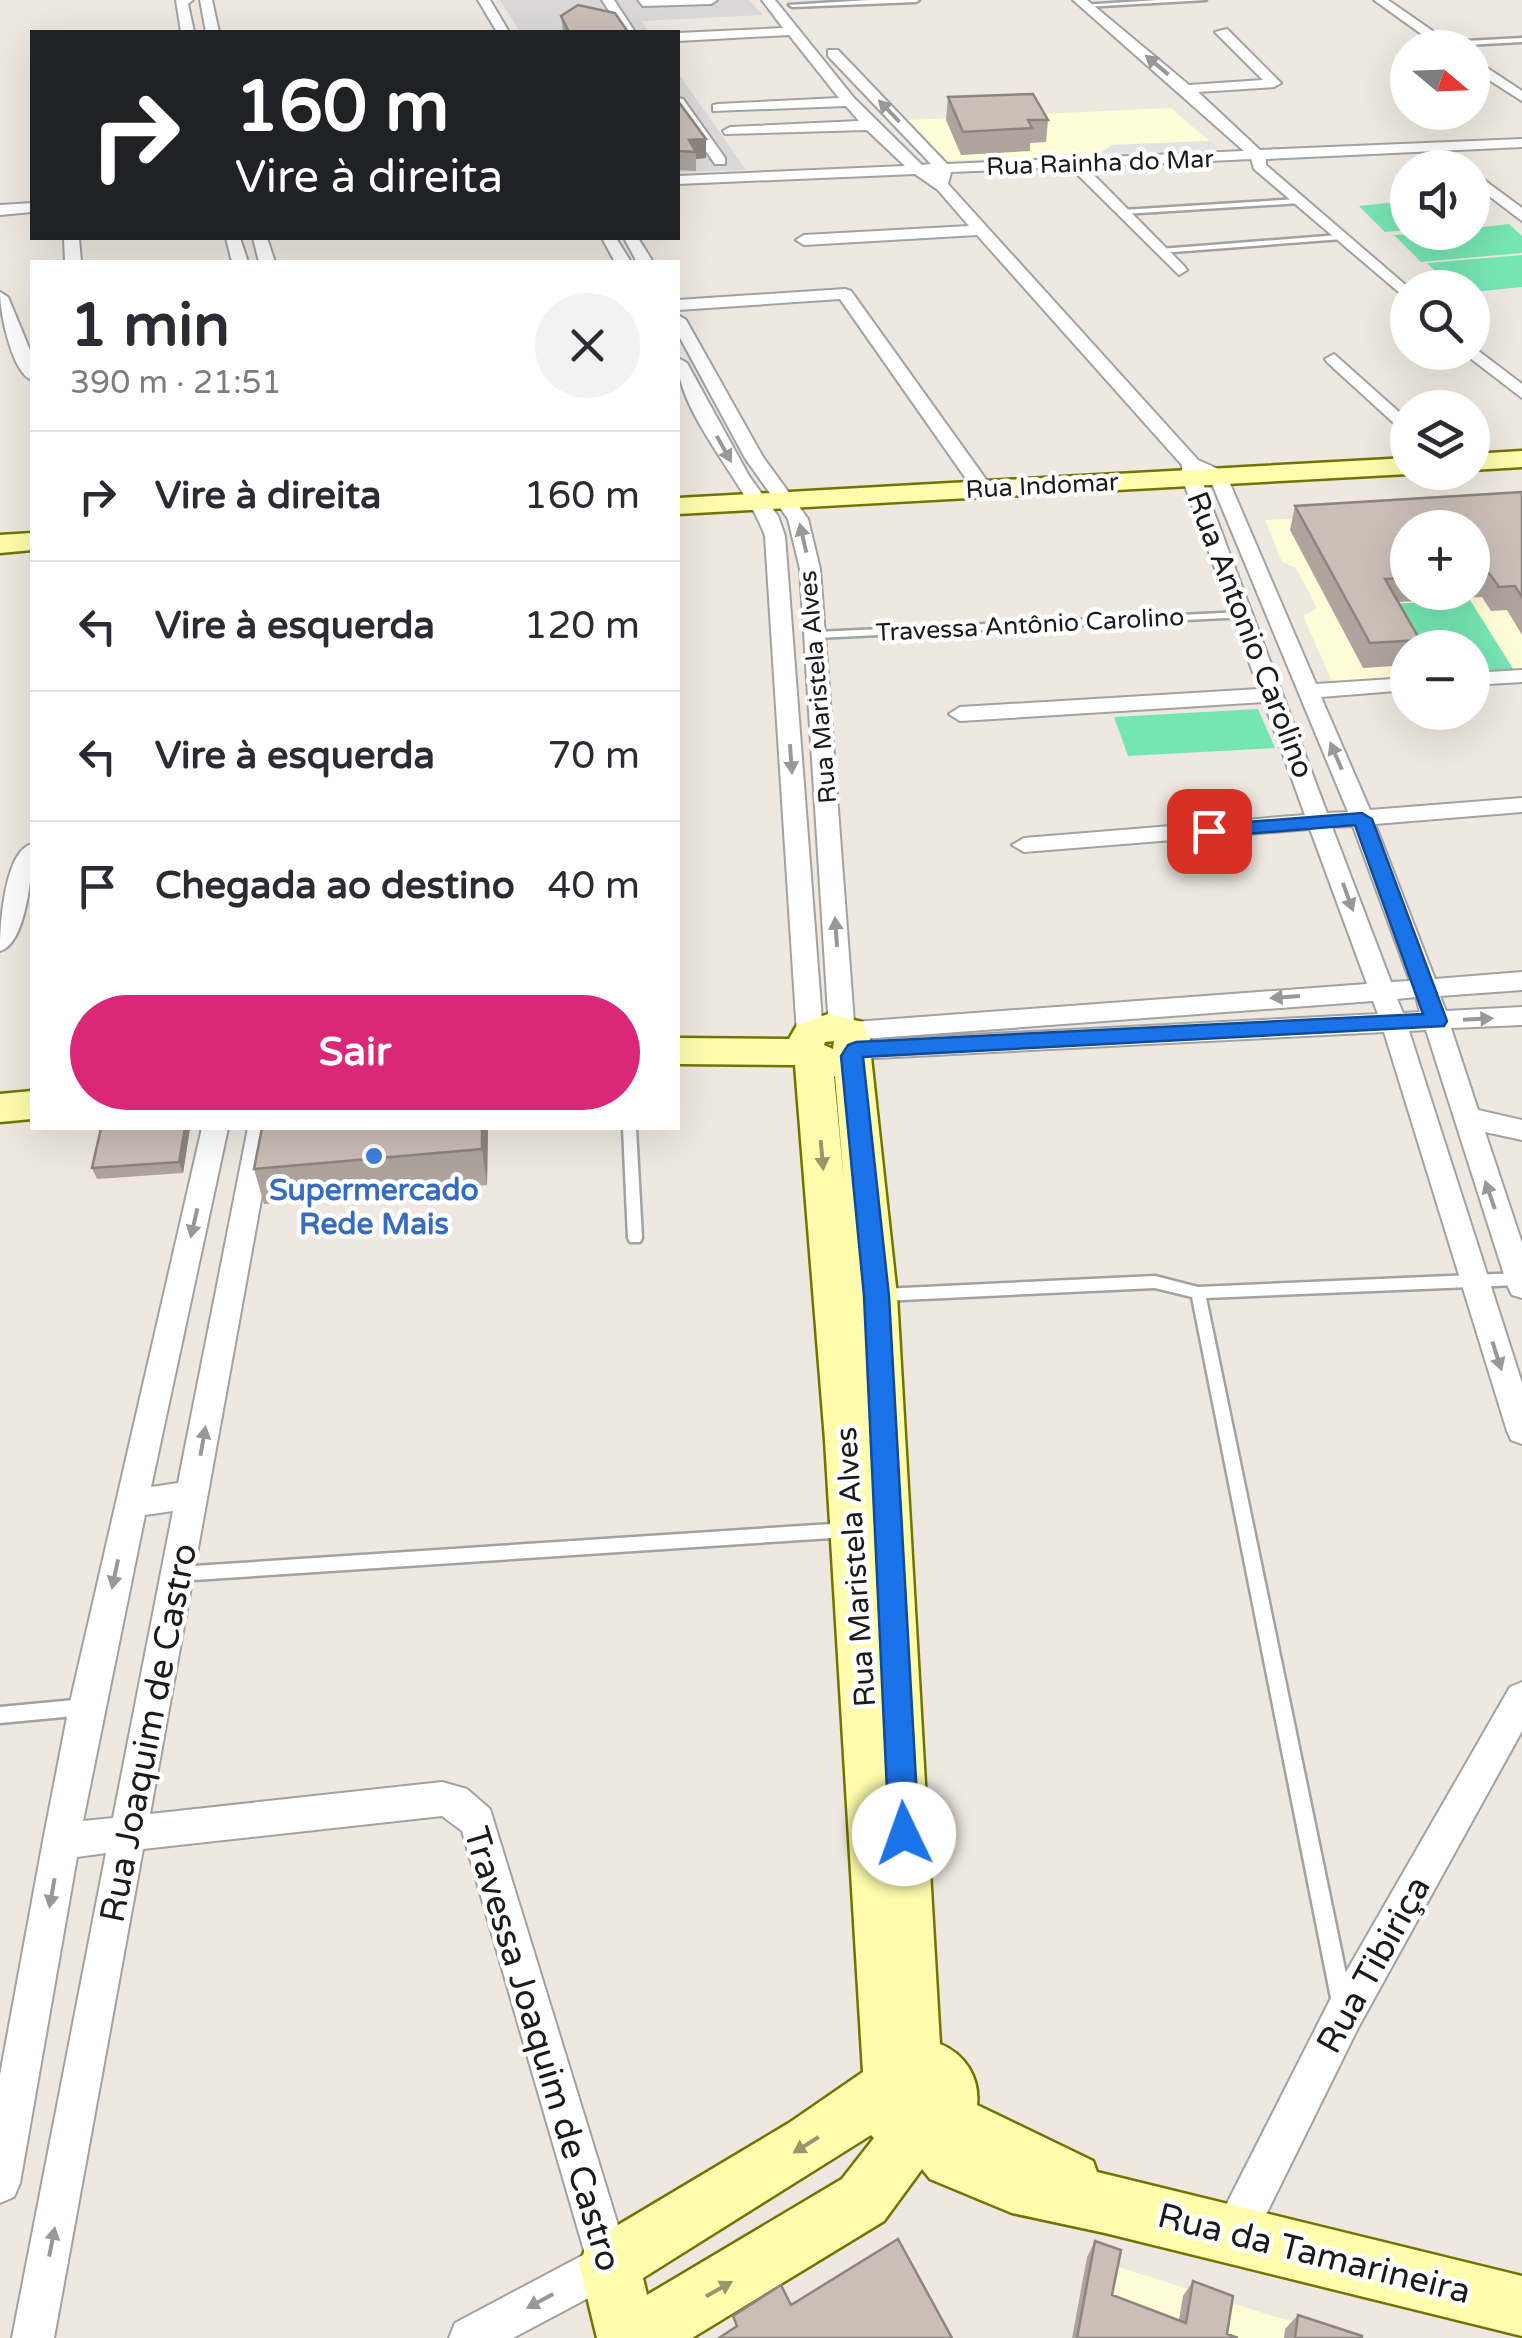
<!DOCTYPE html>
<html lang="pt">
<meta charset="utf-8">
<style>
body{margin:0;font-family:"Varela Round",sans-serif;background:#f2f2f3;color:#2b2b33;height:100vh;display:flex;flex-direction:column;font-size:38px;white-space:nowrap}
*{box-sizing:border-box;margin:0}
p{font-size:32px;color:#7c7c81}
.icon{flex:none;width:55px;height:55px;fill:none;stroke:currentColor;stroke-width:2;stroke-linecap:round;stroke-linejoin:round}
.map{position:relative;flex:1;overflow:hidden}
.side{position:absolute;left:30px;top:260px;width:650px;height:870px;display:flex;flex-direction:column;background:#fff;border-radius:0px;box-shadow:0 10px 40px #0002}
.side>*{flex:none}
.banner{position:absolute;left:30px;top:30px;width:650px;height:210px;border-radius:0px;box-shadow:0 10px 40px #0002;background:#202124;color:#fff;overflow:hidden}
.needle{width:65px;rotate:109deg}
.controls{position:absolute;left:1390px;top:30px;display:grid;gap:20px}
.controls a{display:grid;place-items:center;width:100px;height:100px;border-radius:50%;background:#fff;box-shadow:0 10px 40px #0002;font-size:50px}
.pin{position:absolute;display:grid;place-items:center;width:85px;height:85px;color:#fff;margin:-42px;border-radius:20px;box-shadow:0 5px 15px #0006}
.me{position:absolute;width:110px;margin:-55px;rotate:357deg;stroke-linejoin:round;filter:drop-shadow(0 0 8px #0008)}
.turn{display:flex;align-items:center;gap:35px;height:210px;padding:0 40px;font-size:45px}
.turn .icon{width:130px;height:130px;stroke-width:2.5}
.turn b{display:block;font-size:70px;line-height:85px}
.round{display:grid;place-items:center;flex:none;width:105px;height:105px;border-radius:52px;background:#f2f2f3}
.overview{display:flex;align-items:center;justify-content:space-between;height:170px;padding:0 40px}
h1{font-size:60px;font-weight:800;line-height:75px}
.button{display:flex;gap:20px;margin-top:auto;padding:20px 40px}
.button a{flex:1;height:115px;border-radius:60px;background:#db2777;color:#fff;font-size:40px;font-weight:800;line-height:115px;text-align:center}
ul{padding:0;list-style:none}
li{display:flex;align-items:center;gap:30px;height:130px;padding:0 40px;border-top:2px solid #e1e1e2}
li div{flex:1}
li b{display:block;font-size:38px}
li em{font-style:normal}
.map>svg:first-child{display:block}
</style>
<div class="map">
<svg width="1522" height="2338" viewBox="0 0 1522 2338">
<rect width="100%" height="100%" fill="#eee8e0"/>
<path fill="#dad8d8" d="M500,0H749L763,15L642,21L649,32H520Z
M678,73L746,170L678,172Z"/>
<path fill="#fffcd8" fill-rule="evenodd" d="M1171,108L1209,141L1112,145L1099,154L946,161L909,120Z
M1522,508V675L1472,648H1408L1407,683L1335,688L1303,616L1317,608L1296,568L1282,562L1265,520ZM1408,528H1472V592H1408Z
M1087,2257L1276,2317L1365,2338H1072Z"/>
<path fill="#75e6b2" d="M1407,201V230L1385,232L1359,206Z
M1509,224L1522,236V253L1421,262L1394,235L1472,232L1473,228Z
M1522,255V287L1473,292L1472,288L1451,287L1427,263Z
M1470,600L1515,672L1473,675L1472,648L1413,647L1388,604Z
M1258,709L1275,748L1128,756L1114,717Z"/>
<path fill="#e3e3e3" d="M1209,141L1219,149L1099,154L1112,145Z"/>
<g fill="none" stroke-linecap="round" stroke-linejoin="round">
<g stroke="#a2a2a2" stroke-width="5">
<path id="lane" d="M869,0H919L916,2L792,7L789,5Z
M1158,0H1206L1085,7L1082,5Z
M1522,38V42L1447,46L1444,44L1447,42Z
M1298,199H1301V203L1123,214L1119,212L1123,210Z
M1339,235H1342V239L1160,253L1156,251L1160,249Z
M1243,612L1248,615L1247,617L817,638L812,635L817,632Z
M623,1128H636L642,1238L640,1242H630L628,1238Z
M1519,1273L1522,1274V1284L1519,1285L1206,1298L1352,2003L1349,2010L1342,2013L1335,2010L1332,2003L1192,1297L1155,1288L882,1301L877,1299L875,1295L877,1291L882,1289L1155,1276L1198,1287Z
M847,1523L853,1525L855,1530L853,1535L847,1537L179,1581L173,1579L171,1574L173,1569L179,1567Z
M85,1699L91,1701L94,1707L91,1713L85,1715L0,1723V1707Z"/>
</g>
<g stroke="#a2a2a2" stroke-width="4">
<path id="street" d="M176,0H193L188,4L194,32H181Z
M200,0H212L219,32H206Z
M478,0H490L509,32H497Z
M602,0H614L635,32H623Z
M638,0H717L711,4L643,6Z
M762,0H775L854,98L922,165L931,164L828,56V50H838L947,164L1244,151L1073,0H1087L1189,85L1263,80L1215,32L1227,29L1281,83L1274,87L1198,92L1260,150L1522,139V147L1266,159V165L1409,288L1408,300L1254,169L1251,159L1086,167L1185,267L1187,270L1179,275L1070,167L951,172L948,184L1198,460L1225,472L1316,684L1408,678V690L1321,697L1370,810L1522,798V812L1375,824L1435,979L1522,972V990L1440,996L1446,1011L1522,1007V1025L1451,1028L1478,1110L1522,1120V1140L1485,1132L1522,1243V1298L1512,1295L1508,1287L1426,1030L1409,1031L1522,1383V1444L1511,1440L1507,1431L1384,1032L856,1059L847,1056L843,1050L847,1044L856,1041L1378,1014L1373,1001L849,1040L833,1035L829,1029L800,569L788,519L745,458L678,334V315L686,320L763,457L808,519L820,569L854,1022L1367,984L1310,829L1024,852L1012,845L1024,838L1305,815L1264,702L960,721L949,714L960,707L1259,689L1182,478V465L977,235L804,245L796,240L804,235L969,226L938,190L915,174L678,184V176L905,166L867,130L725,134L723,131L730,127L859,121L846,106L713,111V105L718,104L839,98L789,35L678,41V33L783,28ZM1200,475L1210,479L1348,812L1327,813ZM1353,826L1410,981L1391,982L1332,827ZM1416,997L1420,1012L1403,1013L1397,999Z
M1374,0H1388L1457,48H1441Z
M1472,58L1522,91V101L1472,69Z
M678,98L683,99L725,158V164H715L678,111Z
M1472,171L1522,208V221L1472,183Z
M32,203V212L0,215V205Z
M64,238H79L81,262H65Z
M226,238H240L248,262H232Z
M253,238H267L275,262H259Z
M602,238H616L631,262H615Z
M624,238H638L653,262H637Z
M845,289L851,291L990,485V493H976L840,299L678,310V300Z
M0,292L8,297L32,355V380C12,373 0,313 0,292Z
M1472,346L1522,384V398L1466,355L1472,352Z
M1334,354L1408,420V436L1328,363L1325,359Z
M678,358L687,363L749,476L778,516L785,536L823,1034L819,1040H801L797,1034L765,536C747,484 675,411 678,358Z
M1522,670V682L1472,685V673Z
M32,844C33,867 27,944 0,951C0,927 4,851 32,844Z
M202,1128H228L151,1487L178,1483L248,1128H274L150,1814L442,1782L467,1789L490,1809L630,2264L624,2279L513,2338H449L455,2323L585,2254L462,1831L442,1816L143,1849L54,2338H12L106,1853L77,1857L20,2183L14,2197L0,2203V2075L43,1841L69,1707ZM173,1511L113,1818L83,1821L145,1515Z
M1522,1682V1731L1358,2028L1248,2251L1233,2257L1218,2251L1212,2236L1218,2221L1330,2000L1510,1687Z"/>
</g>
<g stroke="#717500" stroke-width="5">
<path id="secondary" d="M1522,451V467L1472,470V454Z
M1408,458V472H1414L1408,474L678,514V498Z
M32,533V550L0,553V535Z
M828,1014L862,1022L875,1050L871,1057L897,1296L940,2044C965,2054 980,2078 977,2105L1093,2161L1097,2172L1522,2276V2336L1105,2233L1012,2213L930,2179L922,2169L884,2221L692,2338H597L579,2264L588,2243L789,2123L863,2072L825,1440L795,1065L678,1064V1038L789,1039L797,1025ZM834,1041L833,1049L824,1045L825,1042ZM834,1076H835L844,1182ZM871,2135L874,2138L842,2179L647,2295L643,2278Z
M32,1091V1119L0,1122V1094Z"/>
</g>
<use href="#lane" fill="#fff" fill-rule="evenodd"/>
<use href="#street" fill="#fff" fill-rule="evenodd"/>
<use href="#secondary" fill="#fffdad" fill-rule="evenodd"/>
</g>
<path fill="#aea39d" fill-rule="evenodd" d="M561,16L628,32H563Z
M948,97L1048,120L1046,142L1030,143V151L961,155L946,120Z
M678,101L706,139V158L696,159V171L678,170Z
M1522,492V635L1507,610L1491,611L1482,597L1398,602L1420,640L1417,648H1408V665L1363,668L1290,530L1295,506ZM1408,528H1472V592H1408Z
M190,1128L183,1173L97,1179L92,1168Z
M262,1128H488L487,1185L264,1204L254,1169Z
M1095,2241L1112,2295L1179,2320L1183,2296L1193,2281L1227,2334L1238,2338H1072L1087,2257Z
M1298,2315L1362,2338H1284L1285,2329Z"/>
<path fill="#8d857f" d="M706,139V158L696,159V152L689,140Z
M185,1128H190L183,1173L179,1162Z
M482,1128H488L487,1185L482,1149Z"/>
<path fill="#cabeb6" stroke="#8d857f" stroke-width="2.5" d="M578,5L615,13L628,32H569L561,16Z
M1033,94L1048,120H1028L1032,128L963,132L948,97Z
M678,101L706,139L689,140L696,152L678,151Z
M1522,492V597L1515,586L1499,587L1489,573L1472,574V528H1408V578L1385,579L1420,640L1370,643L1295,506Z
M101,1128H185L179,1162L92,1168Z
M262,1128H482V1149L254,1169Z
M898,2239L952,2338H719L737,2326L733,2316L781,2285L791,2305Z
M1095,2241L1121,2250L1112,2295L1186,2323L1193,2281L1233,2296L1227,2334L1238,2338H1077Z
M1298,2315L1362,2336V2338H1295Z"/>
<defs><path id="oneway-solid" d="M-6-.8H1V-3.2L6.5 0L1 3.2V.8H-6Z" transform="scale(2.5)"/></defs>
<g fill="#989898">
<use href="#oneway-solid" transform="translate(1157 65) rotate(-140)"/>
<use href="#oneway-solid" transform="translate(889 111) rotate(-134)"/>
<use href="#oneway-solid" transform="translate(724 449) rotate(61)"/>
<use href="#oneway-solid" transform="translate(803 538) rotate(-103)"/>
<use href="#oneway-solid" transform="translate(1336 756) rotate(-113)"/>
<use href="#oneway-solid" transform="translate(791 759) rotate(86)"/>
<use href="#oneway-solid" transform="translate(1348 897) rotate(70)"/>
<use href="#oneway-solid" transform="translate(836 932) rotate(-94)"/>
<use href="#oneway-solid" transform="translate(1285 997) rotate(176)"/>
<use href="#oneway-solid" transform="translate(1478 1019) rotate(-3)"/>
<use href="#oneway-solid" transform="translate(1490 1195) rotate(-109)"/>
<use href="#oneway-solid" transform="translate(194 1223) rotate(103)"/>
<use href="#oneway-solid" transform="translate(1497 1356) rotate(72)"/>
<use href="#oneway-solid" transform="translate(203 1441) rotate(-80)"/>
<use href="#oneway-solid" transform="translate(115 1574) rotate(102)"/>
<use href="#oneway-solid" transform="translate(52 1893) rotate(100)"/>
<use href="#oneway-solid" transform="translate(52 2242) rotate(-79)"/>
<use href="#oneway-solid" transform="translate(540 2301) rotate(152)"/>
</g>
<g fill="#98976b">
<use href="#oneway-solid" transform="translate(822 1155) rotate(85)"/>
<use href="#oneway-solid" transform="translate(806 2145) rotate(148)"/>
<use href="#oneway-solid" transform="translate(719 2289) rotate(-30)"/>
</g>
<path fill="#1a73e8" stroke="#114b97" stroke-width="2.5" d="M1362,813L1372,819L1447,1021L1444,1026L863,1057L889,1296L919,1834L914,1844L904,1848L893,1844L889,1834L864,1296L841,1056L848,1045L856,1042L1423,1014L1355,825L1209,837L1200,831L1209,825Z"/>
<circle fill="#3f7fe0" stroke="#fff" stroke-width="4" cx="374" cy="1156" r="10"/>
<g text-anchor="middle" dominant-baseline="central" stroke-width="9" stroke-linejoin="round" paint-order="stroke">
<g font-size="25" fill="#1b1b1b" stroke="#fff">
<text transform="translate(1100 163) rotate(-2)">Rua Rainha do Mar</text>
<text transform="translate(1042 486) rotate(-3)">Rua Indomar</text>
<text transform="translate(1030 625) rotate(-3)">Travessa Antônio Carolino</text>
<text transform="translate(818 687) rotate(-95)">Rua Maristela Alves</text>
</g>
<g font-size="30" fill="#1b1b1b" stroke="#fff">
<text transform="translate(1250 635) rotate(69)">Rua Antonio Carolino</text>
<text transform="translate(856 1567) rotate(-94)">Rua Maristela Alves</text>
</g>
<g font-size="30" font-weight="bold" fill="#366cbe" stroke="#fff">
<text x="374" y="1190">Supermercado<tspan x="374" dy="34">Rede Mais</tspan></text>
</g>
<g font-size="35" fill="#1b1b1b" stroke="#fff">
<text transform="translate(149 1733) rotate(-79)">Rua Joaquim de Castro</text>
<text transform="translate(1374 1965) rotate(-61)">Rua Tibiriça</text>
<text transform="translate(542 2049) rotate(73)">Travessa Joaquim de Castro</text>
<text transform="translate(1314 2254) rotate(14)">Rua da Tamarineira</text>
</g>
</g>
</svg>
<div class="controls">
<a><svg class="needle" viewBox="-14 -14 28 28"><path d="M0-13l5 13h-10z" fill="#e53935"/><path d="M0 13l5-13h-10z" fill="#7c7c81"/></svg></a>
<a><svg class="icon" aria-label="sound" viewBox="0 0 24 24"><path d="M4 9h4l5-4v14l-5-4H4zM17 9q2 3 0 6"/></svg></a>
<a><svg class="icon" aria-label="search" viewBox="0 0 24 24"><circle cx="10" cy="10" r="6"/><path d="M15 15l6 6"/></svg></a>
<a><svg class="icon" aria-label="layers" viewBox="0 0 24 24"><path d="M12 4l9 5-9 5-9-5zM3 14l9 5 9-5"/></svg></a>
<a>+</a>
<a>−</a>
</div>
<div class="pin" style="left:1209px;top:831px;background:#d93025"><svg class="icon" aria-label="arrive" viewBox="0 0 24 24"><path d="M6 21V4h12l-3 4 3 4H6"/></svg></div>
<svg class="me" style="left:904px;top:1834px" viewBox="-20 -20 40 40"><circle r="19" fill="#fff"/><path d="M0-13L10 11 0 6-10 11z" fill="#1a73e8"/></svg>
<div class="banner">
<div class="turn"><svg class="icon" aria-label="right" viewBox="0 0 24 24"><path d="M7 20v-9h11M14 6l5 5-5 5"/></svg><div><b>160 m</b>Vire à direita</div></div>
</div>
<section class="side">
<div class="overview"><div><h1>1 min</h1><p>390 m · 21:51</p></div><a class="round"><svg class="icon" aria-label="close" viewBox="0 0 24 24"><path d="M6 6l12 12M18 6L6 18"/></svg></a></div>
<ul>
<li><svg class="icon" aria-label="right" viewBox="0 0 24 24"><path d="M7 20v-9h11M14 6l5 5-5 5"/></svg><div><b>Vire à direita</b></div><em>160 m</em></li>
<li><svg class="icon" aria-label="left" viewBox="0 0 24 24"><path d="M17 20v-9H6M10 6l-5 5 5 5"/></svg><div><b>Vire à esquerda</b></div><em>120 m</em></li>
<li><svg class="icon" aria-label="left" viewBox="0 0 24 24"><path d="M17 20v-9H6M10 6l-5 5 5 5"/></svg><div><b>Vire à esquerda</b></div><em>70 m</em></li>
<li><svg class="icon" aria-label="arrive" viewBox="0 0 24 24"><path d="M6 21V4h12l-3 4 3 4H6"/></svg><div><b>Chegada ao destino</b></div><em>40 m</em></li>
</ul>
<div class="button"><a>Sair</a></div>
</section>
</div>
